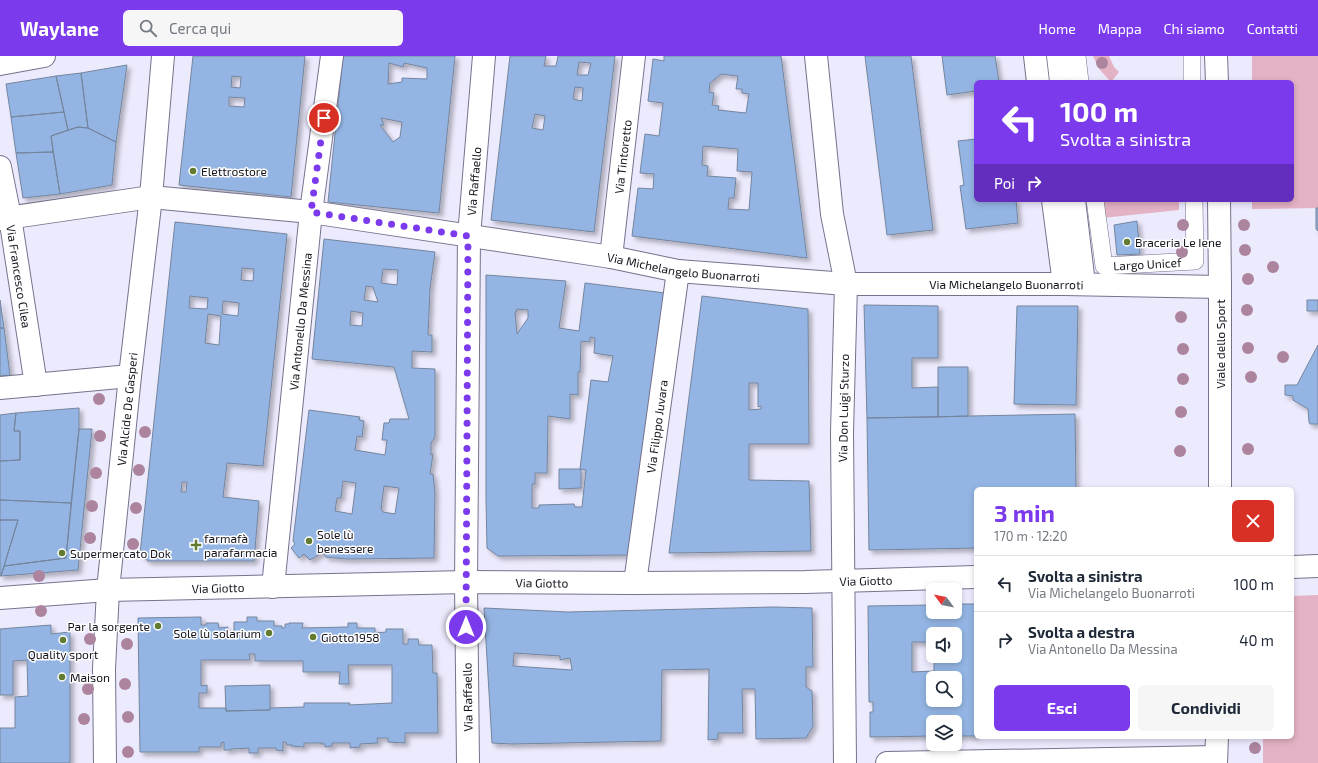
<!DOCTYPE html>
<html lang="it">
<meta charset="utf-8">
<style>
body{margin:0;font-family:"Exo 2",sans-serif;background:#f6f6f7;color:#1f2937;height:100vh;display:flex;flex-direction:column;font-size:15px;white-space:nowrap}
*{box-sizing:border-box;margin:0}
p{font-size:13px;color:#747a83}
.icon{flex:none;width:22px;height:22px;fill:none;stroke:currentColor;stroke-width:2;stroke-linecap:round;stroke-linejoin:round}
.map{position:relative;flex:1;overflow:hidden}
.panel{position:absolute;left:974px;top:431px;width:320px;height:252px;display:flex;flex-direction:column;background:#fff;border-radius:6px;box-shadow:0 2px 6px #0003}
.panel>*{flex:none}
.banner{position:absolute;left:974px;top:24px;width:320px;height:122px;border-radius:6px;box-shadow:0 2px 6px #0003;background:#7c3aed;color:#fff;overflow:hidden}
.needle{width:26px;rotate:302deg}
.tools{position:absolute;left:926px;top:527px;display:grid;gap:8px}
.tools a{display:grid;place-items:center;width:36px;height:36px;border-radius:6px;background:#fff;box-shadow:0 2px 6px #0003;font-size:20px}
.pin{position:absolute;display:grid;place-items:center;width:34px;height:34px;color:#fff;margin:-17px;border:2px solid #fff;border-radius:50%;box-shadow:0 1px 4px #0007}
.me{position:absolute;width:44px;margin:-22px;rotate:0deg;stroke-linejoin:round;filter:drop-shadow(0 0 3px #0008)}
.turn{display:flex;align-items:center;gap:14px;height:84px;padding:0 20px;font-size:18px}
.turn .icon{width:52px;height:52px;stroke-width:2.5}
.turn b{display:block;font-size:28px;line-height:34px}
.then{display:flex;align-items:center;height:38px;padding:0 20px;background:#0003;gap:8px;font-size:15px}
.round{display:grid;place-items:center;flex:none;width:42px;height:42px;border-radius:6px;background:#f6f6f7}
.overview{display:flex;align-items:center;justify-content:space-between;height:68px;padding:0 20px}
h1{font-size:24px;font-weight:700;line-height:30px;color:#7c3aed}
.primary-button{display:flex;gap:8px;margin-top:auto;padding:8px 20px}
.primary-button a{flex:1;height:46px;border-radius:6px;background:#7c3aed;color:#fff;font-size:16px;font-weight:700;line-height:46px;text-align:center}
.primary-button a+a{background:#f6f6f7;color:#1f2937}
ul{padding:0;list-style:none}
li{display:flex;align-items:center;gap:12px;height:56px;padding:0 20px;border-top:1px solid #e0e1e3}
li div{flex:1}
li b{display:block;font-size:15px}
li em{font-style:normal}
header{display:flex;align-items:center;gap:24px;box-sizing:border-box;height:56px;padding:0 20px;background:#7c3aed;color:#fff}
header strong{font-size:19px}
nav{display:flex;gap:22px;margin-inline-start:auto;font-size:14px}
.search{width:280px;height:36px;background:#f6f6f7;display:flex;align-items:center;gap:10px;box-sizing:border-box;padding:0 14px;border-radius:6px;color:#747a83;font-size:15px}
.map>svg:first-child{display:block}
</style>
<header>
<strong>Waylane</strong>
<div class="search"><svg class="icon" aria-label="search" viewBox="0 0 24 24"><circle cx="10" cy="10" r="6"/><path d="M15 15l6 6"/></svg>Cerca qui</div>
<nav><a>Home</a><a>Mappa</a><a>Chi siamo</a><a>Contatti</a></nav>
</header>
<div class="map">
<svg width="1318" height="707" viewBox="0 0 1318 707">
<defs>
<filter id="shadow"><feDropShadow dx="3.5" dy="3.5" stdDeviation="2" flood-color="#0004"/></filter>
</defs>
<rect width="100%" height="100%" fill="#eceafd"/>
<path fill="#e3b2c4" d="M1093,0H1109L1114,11L1119,16L1111,26L1100,14Z
M1252,0H1318V152L1252,153V144H1292V26H1252Z
M1100,144H1179V154L1102,162Z
M1318,539V707H1263V681H1292V540Z"/>
<path fill="#94b5e4" stroke="#74859e" fill-rule="evenodd" filter="url(#shadow)" d="M193,0H305L291,141L179,129ZM232,20L241,21L240,32L231,31ZM229,41L245,42L244,51L229,50Z
M343,0H455L439,157L328,146ZM389,7L403,11L404,7L427,12V23L402,22V26L388,28ZM381,62L402,66L400,81L393,86L380,69H384Z
M510,0H546L544,10H556L558,0H615L594,176L491,164ZM579,6L591,7L588,19H577ZM575,31L583,32L582,45L573,43ZM535,58L545,60L543,74L532,72Z
M664,0H781L807,202L632,180L638,132L653,133L654,118L640,117L645,78L659,80L663,47L648,45L653,3L664,5ZM721,18L738,20L736,33H742V37L749,38L746,57L718,54L719,50L712,49L714,37L709,36L710,27ZM703,90L738,93L737,115L752,116L749,154L728,153L729,142H734L736,122L707,120L708,110L702,109Z
M865,0H911L933,174L887,179Z
M942,0H995L999,26H976V35L947,39Z
M127,9L116,86L88,72L81,17Z
M81,17L88,72L78,71L68,74L56,20Z
M56,20L64,56L11,61L6,28Z
M64,56L68,74L51,80L53,96L16,97L11,61Z
M78,71L88,72L116,86L112,129L60,138L51,80Z
M976,83V144H1016L1018,167L966,173L960,130L964,129L958,85Z
M53,96L60,138L23,142L16,97Z
M1316,152H1318V175L1316,173Z
M1137,165L1140,198L1117,199L1114,169Z
M175,166L287,178L263,410L227,407L223,441L259,445L254,505H148L140,498ZM242,212L254,213L253,225L241,224ZM190,240L208,242L207,253L189,252ZM223,245L239,247L238,260L222,258ZM208,258L221,260L219,289L205,287ZM182,426H187L186,436H181Z
M324,183L435,196L430,233L428,279H432V296L412,295V312L435,313V381L431,387V399L433,398L430,418H433L435,436L434,502L347,503L326,501L323,496L310,504L304,498L299,502L291,492L295,488L293,485L309,354L360,361L359,364L364,365L362,381L357,380L355,394L385,399L387,384H382L384,367H389L390,363H409L394,311L312,303ZM383,213L398,214L397,229L381,227ZM366,230L373,231L378,246L364,244ZM351,255L363,257L362,270L350,269ZM343,425L356,427L352,458L335,455L337,442H341ZM384,430L399,432L395,458L383,456L381,453Z
M486,219L566,225L559,272L579,275L585,227L665,237L630,499L498,500L487,492L486,442ZM517,253L528,254V262L517,278L515,256H516ZM590,281L595,282L594,297L613,300L608,326L591,324L580,413L586,414L582,451H575L574,448L539,449V452H532V428H535V417H547L548,360L570,363V338L578,339V316H580L581,285L590,286Z
M702,240L808,253L809,388H749V424L809,425L811,495L669,497ZM749,327H758V351L761,350V353L749,354Z
M0,244L4,272H0Z
M1307,244H1318V255H1307Z
M864,249L938,250V302H912V332L938,331V361L867,362Z
M1017,250H1078L1076,349L1014,348Z
M0,272H4L10,319L0,320Z
M1318,289V368H1310L1309,366L1308,353L1293,344V340L1285,339V329H1297Z
M938,311H968V360L938,361Z
M79,352V373L71,447L0,444V405L20,404V375H14L16,357Z
M16,357L14,375H20V404L0,405V359Z
M1075,358L1076,433H976V492L869,494L867,362Z
M79,373H92L78,514L1,520L4,510L66,502Z
M559,413H581V432L559,433Z
M0,444L71,447L66,502L4,510L18,464H0Z
M0,464H18L1,520H0Z
M955,548H976V680H955V666H933V680L870,681V656H873V646H869L868,550L933,549V556H955ZM933,578H955V600H934V615L912,616V586H933ZM933,622H955V644H933Z
M774,551L812,552L813,611H806V631L812,635L813,670L806,682L756,683L755,633H742L743,677H718V683L708,684L709,613L662,614L661,685L512,688L492,687L484,552L568,556ZM514,597L560,600V604L570,602L572,614L513,610Z
M201,561V569H206V567H218L219,572L228,571V576H234V566H247V561H257V565H274V570H282V572H285V568H289V567H303L302,572L348,571V567H357V572H375V577L386,576V573H403V588H408V583H418L419,589H432L433,617H437L438,677H405V687L388,686V682H377L378,687L360,688V691L350,692V687H332V690L325,691V688H321L322,687H304V691L291,690L292,689H287L286,686H283V695L276,694V692H258V697H249V692L231,693V694H224V686L221,687V691H199V696H140L138,562ZM249,598H255V605H303V616H340L339,628H349L348,609H392V647L349,649L350,647H304V651L270,652V654L226,655V652H199V637H207V629L201,630V604H250Z
M51,569V578L70,576V707H0V672H15V641L28,640L27,604L13,605V639H0V573Z
M270,629V654L226,655L225,630Z"/>
<g fill="none" stroke-linecap="round" stroke-linejoin="round">
<g stroke="#75728d" stroke-width="18">
<g id="pedestrian">
<path d="M1077,0L1080,26"/>
<path d="M1192,0V26"/>
<path id="s1" d="M1095,144L1104,210L1195,205L1194,144"/>
</g>
</g>
<g stroke="#75728d" stroke-width="24">
<g id="minor">
<path d="M816,0L832,158L846,228L842,376L845,707"/>
<path d="M1035,0L1038,26"/>
<path d="M1058,0L1061,26"/>
<path d="M1216,0L1217,26"/>
<path d="M0,8L44,0"/>
<path id="s2" d="M0,111L10,161L36,329"/>
<path d="M1053,144L1064,228"/>
<path d="M1074,144L1084,228"/>
<path d="M1219,144L1220,231V433"/>
<path id="s3" d="M0,163L151,141L311,156L611,201L678,215L846,228H1064L1220,231"/>
<path id="s4" d="M611,201L634,0"/>
<path d="M0,332L130,320"/>
<path d="M1292,511L1318,510"/>
<path id="s5" d="M635,527L678,215"/>
<path id="s6" d="M273,531L311,156L332,0"/>
<path id="s7" d="M108,534L466,526L635,527L805,526L976,521"/>
<path id="s8" d="M468,707L466,526L469,180L484,0"/>
<path d="M887,707L1216,701"/>
<path d="M1216,707L1217,681"/>
</g>
</g>
<g stroke="#75728d" stroke-width="24">
<g id="tertiary">
<path d="M0,542L108,534"/>
<path id="s9" d="M105,707L104,613L108,534L130,320L151,141L163,0"/>
</g>
</g>
<use href="#pedestrian" stroke="#fff" stroke-width="17"/>
<use href="#minor" stroke="#fff" stroke-width="22"/>
<use href="#tertiary" stroke="#fff" stroke-width="22"/>
</g>
<g fill="#ac849e">
<circle cx="1102" cy="7" r="6"/>
<circle cx="1183" cy="169" r="6"/>
<circle cx="1244" cy="169" r="6"/>
<circle cx="1245" cy="194" r="6"/>
<circle cx="1182" cy="196" r="6"/>
<circle cx="1273" cy="211" r="6"/>
<circle cx="1248" cy="223" r="6"/>
<circle cx="1247" cy="254" r="6"/>
<circle cx="1181" cy="261" r="6"/>
<circle cx="1248" cy="292" r="6"/>
<circle cx="1183" cy="293" r="6"/>
<circle cx="1283" cy="301" r="6"/>
<circle cx="1251" cy="321" r="6"/>
<circle cx="1183" cy="323" r="6"/>
<circle cx="99" cy="343" r="6"/>
<circle cx="1181" cy="356" r="6"/>
<circle cx="145" cy="376" r="6"/>
<circle cx="100" cy="380" r="6"/>
<circle cx="1248" cy="393" r="6"/>
<circle cx="1180" cy="395" r="6"/>
<circle cx="139" cy="414" r="6"/>
<circle cx="96" cy="417" r="6"/>
<circle cx="92" cy="450" r="6"/>
<circle cx="136" cy="452" r="6"/>
<circle cx="90" cy="482" r="6"/>
<circle cx="133" cy="488" r="6"/>
<circle cx="39" cy="520" r="6"/>
<circle cx="41" cy="555" r="6"/>
<circle cx="90" cy="583" r="6"/>
<circle cx="127" cy="588" r="6"/>
<circle cx="125" cy="628" r="6"/>
<circle cx="88" cy="633" r="6"/>
<circle cx="128" cy="661" r="6"/>
<circle cx="84" cy="663" r="6"/>
<circle cx="1255" cy="692" r="6"/>
<circle cx="128" cy="696" r="6"/>
</g>
<g fill="none" stroke-linecap="round" stroke-linejoin="round">
<path stroke="#7c3aed" stroke-width="7" stroke-dasharray="0 12.6" d="M324,62L311,156L468,180L466,571"/>
</g>
<g fill="#617c30" stroke="#fff" stroke-width="1.5">
<circle cx="193" cy="115" r="4"/>
<circle cx="1127" cy="186" r="4"/>
<circle cx="309" cy="485" r="4"/>
<path d="M194 483h4v4h4v4h-4v4h-4v-4h-4v-4h4z"/>
<circle cx="62" cy="497" r="4"/>
<circle cx="158" cy="570" r="4"/>
<circle cx="269" cy="577" r="4"/>
<circle cx="313" cy="581" r="4"/>
<circle cx="63" cy="584" r="4"/>
<circle cx="62" cy="621" r="4"/>
</g>
<g text-anchor="middle" dominant-baseline="central" stroke-width="3" stroke-linejoin="round" paint-order="stroke">
<g font-size="12" fill="#15141e" stroke="#fff">
<text stroke="none"><textPath href="#s4" startOffset="101">Via Tintoretto</textPath></text>
<text stroke="none"><textPath href="#s8" startOffset="582">Via Raffaello</textPath></text>
<text stroke="none"><textPath href="#s1" startOffset="110">Largo Unicef</textPath></text>
<text stroke="none"><textPath href="#s3" startOffset="690">Via Michelangelo Buonarroti</textPath></text>
<text stroke="none"><textPath href="#s2" startOffset="111">Via Francesco Cilea</textPath></text>
<text stroke="none"><textPath href="#s3" startOffset="1014">Via Michelangelo Buonarroti</textPath></text>
<text stroke="none"><textPath href="#s6" startOffset="267">Via Antonello Da Messina</textPath></text>
<text transform="translate(1220 288) rotate(-90)">Viale dello Sport</text>
<text transform="translate(843 352) rotate(-89)">Via Don Luigi Sturzo</text>
<text stroke="none"><textPath href="#s9" startOffset="355">Via Alcide De Gasperi</textPath></text>
<text stroke="none"><textPath href="#s5" startOffset="158">Via Filippo Juvara</textPath></text>
<text stroke="none"><textPath href="#s7" startOffset="758">Via Giotto</textPath></text>
<text stroke="none"><textPath href="#s7" startOffset="434">Via Giotto</textPath></text>
<text stroke="none"><textPath href="#s7" startOffset="110">Via Giotto</textPath></text>
<text transform="translate(467 641) rotate(-91)">Via Raffaello</text>
</g>
<g font-size="12" fill="#15141e" stroke="#fff" text-anchor="start">
<text x="201" y="115">Elettrostore</text>
<text x="1135" y="186">Braceria Le Iene</text>
<text x="317" y="478">Sole lù<tspan x="317" dy="14">benessere</tspan></text>
<text x="204" y="482">farmafà<tspan x="204" dy="14">parafarmacia</tspan></text>
<text x="70" y="497">Supermercato Dok</text>
<text x="150" y="570" text-anchor="end">Par la sorgente</text>
<text x="261" y="577" text-anchor="end">Sole lù solarium</text>
<text x="321" y="581">Giotto1958</text>
<text x="63" y="598" text-anchor="middle">Quality sport</text>
<text x="70" y="621">Maison</text>
</g>
</g>
</svg>
<div class="tools">
<a><svg class="needle" viewBox="-14 -14 28 28"><path d="M0-13l5 13h-10z" fill="#e53935"/><path d="M0 13l5-13h-10z" fill="#747a83"/></svg></a>
<a><svg class="icon" aria-label="sound" viewBox="0 0 24 24"><path d="M4 9h4l5-4v14l-5-4H4zM17 9q2 3 0 6"/></svg></a>
<a><svg class="icon" aria-label="search" viewBox="0 0 24 24"><circle cx="10" cy="10" r="6"/><path d="M15 15l6 6"/></svg></a>
<a><svg class="icon" aria-label="layers" viewBox="0 0 24 24"><path d="M12 4l9 5-9 5-9-5zM3 14l9 5 9-5"/></svg></a>
</div>
<div class="pin" style="left:324px;top:62px;background:#d93025"><svg class="icon" aria-label="arrive" viewBox="0 0 24 24"><path d="M6 21V4h12l-3 4 3 4H6"/></svg></div>
<svg class="me" style="left:466px;top:571px" viewBox="-20 -20 40 40"><circle r="17" fill="#7c3aed" stroke="#fff" stroke-width="3"/><path d="M0-11L8 9 0 5-8 9z" fill="#fff"/></svg>
<div class="banner">
<div class="turn"><svg class="icon" aria-label="left" viewBox="0 0 24 24"><path d="M17 20v-9H6M10 6l-5 5 5 5"/></svg><div><b>100 m</b>Svolta a sinistra</div></div>
<div class="then">Poi<svg class="icon" aria-label="right" viewBox="0 0 24 24"><path d="M7 20v-9h11M14 6l5 5-5 5"/></svg></div>
</div>
<section class="panel">
<div class="overview"><div><h1>3 min</h1><p>170 m · 12:20</p></div><a class="round" style="background:#d93025;color:#fff"><svg class="icon" aria-label="close" viewBox="0 0 24 24"><path d="M6 6l12 12M18 6L6 18"/></svg></a></div>
<ul>
<li><svg class="icon" aria-label="left" viewBox="0 0 24 24"><path d="M17 20v-9H6M10 6l-5 5 5 5"/></svg><div><b>Svolta a sinistra</b><p>Via Michelangelo Buonarroti</p></div><em>100 m</em></li>
<li><svg class="icon" aria-label="right" viewBox="0 0 24 24"><path d="M7 20v-9h11M14 6l5 5-5 5"/></svg><div><b>Svolta a destra</b><p>Via Antonello Da Messina</p></div><em>40 m</em></li>
</ul>
<div class="primary-button"><a>Esci</a><a>Condividi</a></div>
</section>
</div>
